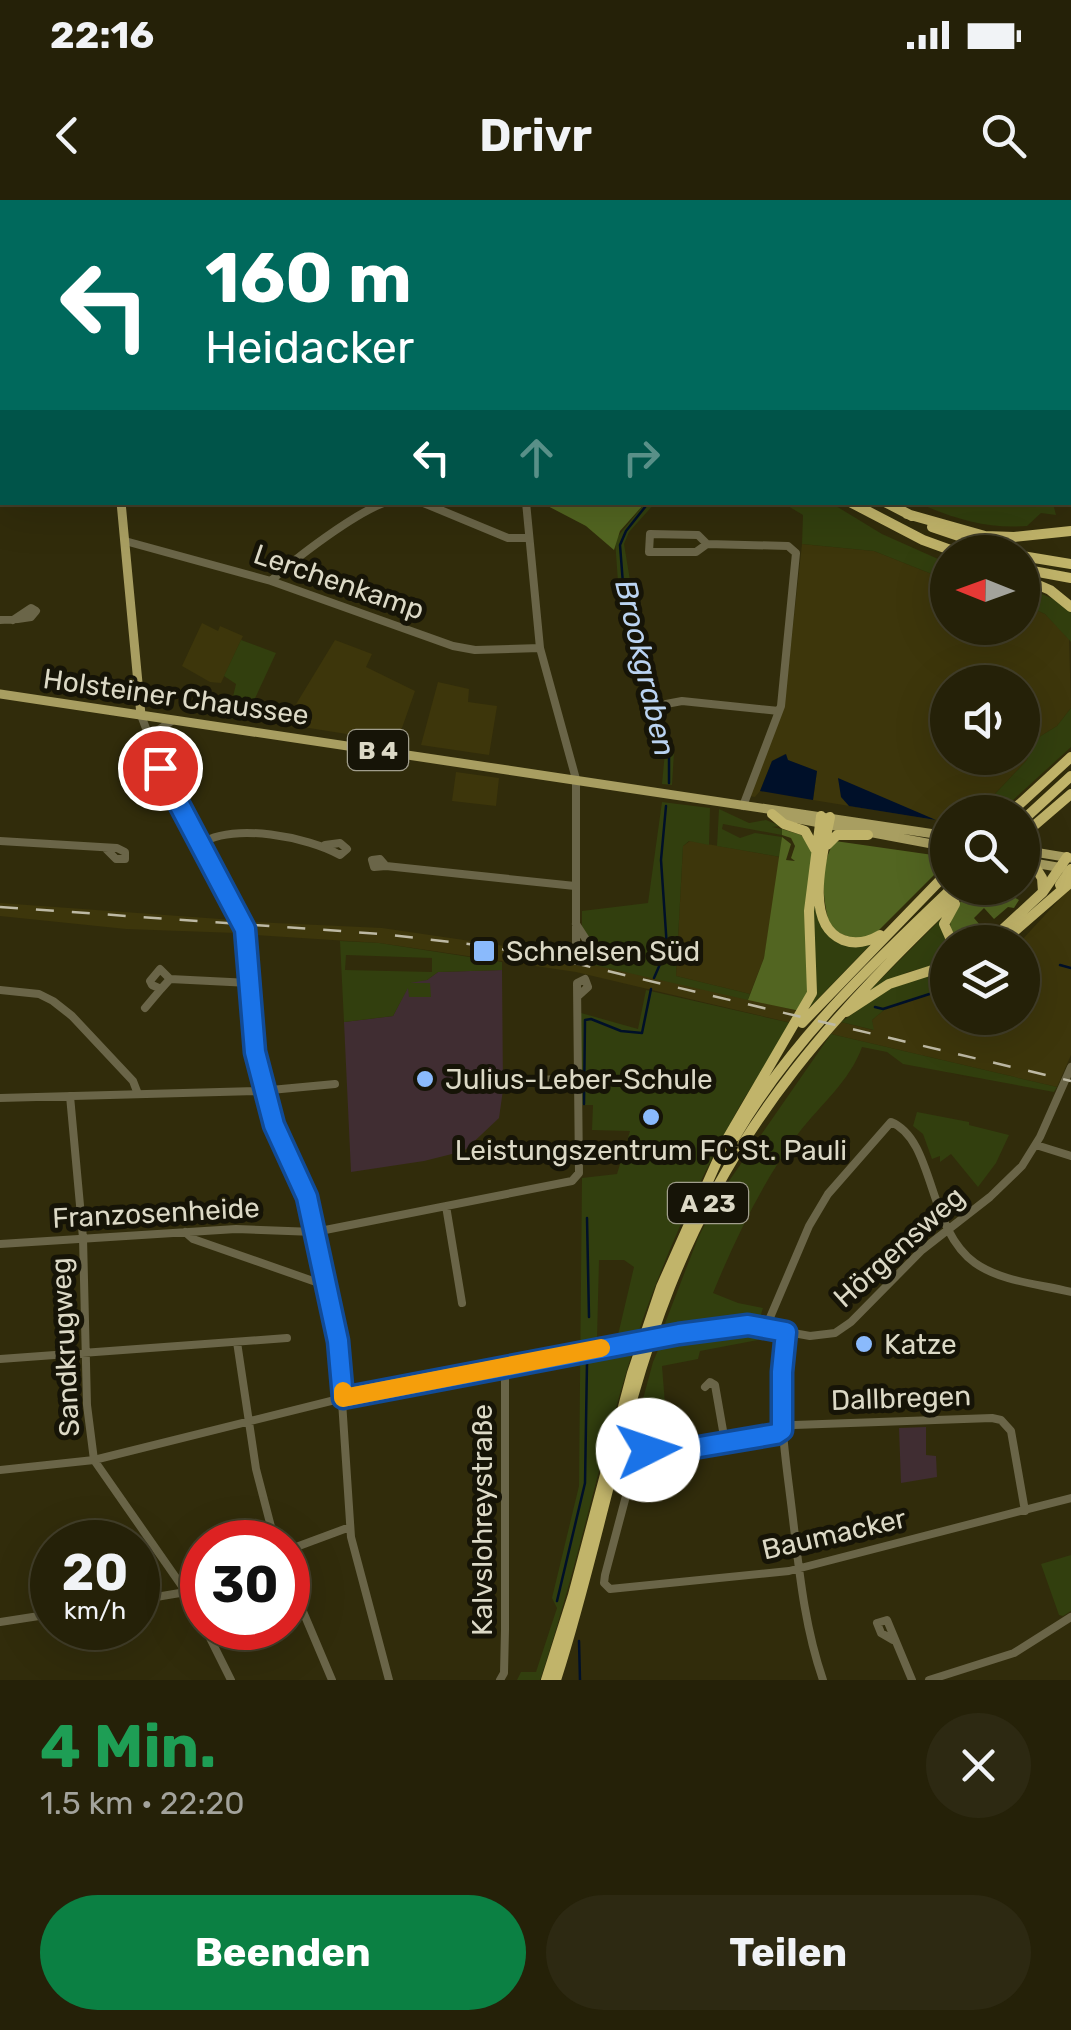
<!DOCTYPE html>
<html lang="de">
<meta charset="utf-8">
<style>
body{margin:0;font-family:Rubik,sans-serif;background:#2d2912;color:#f1f3f6;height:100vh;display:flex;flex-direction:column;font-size:38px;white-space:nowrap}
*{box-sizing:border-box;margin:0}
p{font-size:32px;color:#a3a39c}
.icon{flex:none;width:55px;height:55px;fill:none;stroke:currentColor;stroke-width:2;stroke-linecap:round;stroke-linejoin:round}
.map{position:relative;height:1480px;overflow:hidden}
.side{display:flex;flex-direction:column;background:#252108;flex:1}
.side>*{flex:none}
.top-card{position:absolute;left:0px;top:0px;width:1072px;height:305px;box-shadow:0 10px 40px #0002,0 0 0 2px #423e29;background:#00695c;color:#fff;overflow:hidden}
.needle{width:65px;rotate:271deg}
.buttons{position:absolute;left:930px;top:335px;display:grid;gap:20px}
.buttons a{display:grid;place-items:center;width:110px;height:110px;border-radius:50%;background:#252108;box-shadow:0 10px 40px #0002,0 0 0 2px #423e29;font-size:50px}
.speed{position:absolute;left:30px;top:1320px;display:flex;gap:20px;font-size:50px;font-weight:700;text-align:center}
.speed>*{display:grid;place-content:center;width:130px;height:130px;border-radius:50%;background:#252108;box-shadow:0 10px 40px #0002,0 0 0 2px #423e29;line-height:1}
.speed small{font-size:25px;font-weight:400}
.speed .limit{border:15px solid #d22;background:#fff;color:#111}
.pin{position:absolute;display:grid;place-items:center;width:85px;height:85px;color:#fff;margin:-42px;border:5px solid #fff;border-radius:50%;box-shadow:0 2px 10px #0007}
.me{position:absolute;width:110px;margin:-55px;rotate:86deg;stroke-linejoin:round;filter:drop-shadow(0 0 8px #0008)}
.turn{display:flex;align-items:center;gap:35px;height:210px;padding:0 40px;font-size:45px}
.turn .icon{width:130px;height:130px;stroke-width:2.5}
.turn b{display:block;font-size:70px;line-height:85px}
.lanes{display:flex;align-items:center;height:95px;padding:0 40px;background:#0003;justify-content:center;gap:50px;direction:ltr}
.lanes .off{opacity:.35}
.round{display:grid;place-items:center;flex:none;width:105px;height:105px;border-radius:52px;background:#2d2912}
.head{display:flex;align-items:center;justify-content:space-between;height:170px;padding:0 40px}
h1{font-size:60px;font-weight:700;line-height:75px;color:#1e9e55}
.primary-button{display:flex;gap:20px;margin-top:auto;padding:20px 40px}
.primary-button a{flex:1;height:115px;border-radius:60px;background:#0b8043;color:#fff;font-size:40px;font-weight:700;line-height:115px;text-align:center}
.primary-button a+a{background:#2d2912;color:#f1f3f6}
.status{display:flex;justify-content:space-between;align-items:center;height:70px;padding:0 50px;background:#252108;direction:ltr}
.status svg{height:28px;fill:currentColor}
header{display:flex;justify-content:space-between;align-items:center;height:130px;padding:0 40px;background:#252108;font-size:45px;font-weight:700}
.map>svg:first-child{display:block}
</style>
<div class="status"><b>22:16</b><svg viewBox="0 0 49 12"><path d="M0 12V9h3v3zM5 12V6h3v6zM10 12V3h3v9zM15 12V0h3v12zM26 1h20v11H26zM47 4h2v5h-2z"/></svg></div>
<header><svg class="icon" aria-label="back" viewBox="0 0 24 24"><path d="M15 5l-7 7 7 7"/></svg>Drivr<svg class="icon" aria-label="search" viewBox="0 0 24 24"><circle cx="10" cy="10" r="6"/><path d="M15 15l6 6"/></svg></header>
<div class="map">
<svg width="1071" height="1480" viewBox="0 0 1071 1480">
<rect width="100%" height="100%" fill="#312c0b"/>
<path fill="#3d360b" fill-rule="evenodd" d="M802,344L874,351L947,380L948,428H1022L1023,404L1045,414L1069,438L1071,508L1057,526L1031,542L1027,560L978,612H948L947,622L813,600L817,571L787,560L785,554L772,561L760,591L755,597L749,596L784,507ZM948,482H1022V558H948Z
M202,423L218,431L220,426L243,436L221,483L210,482L182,466Z
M335,440L372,454L366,467L415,491L397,542L284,524Z
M438,482L469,489L468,502L497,506L489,555L421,545Z
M456,572L499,578L496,606L452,601Z
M690,641L781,657L764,758L750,794L676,776L683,646Z
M1071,687V855L1057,887L831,834L841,822L873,830L872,820L884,810L947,788L948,818H1022L1020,742Z
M0,703L234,720L236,733L126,729L0,716Z
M252,722L382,728L512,747L577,758L798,811L791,823L576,772L379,743L255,735Z"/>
<path fill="#402d32" d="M502,770L503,890L499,918L464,951L424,961L351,972L344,822L393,816L411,781L427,780L438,772Z
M926,1227V1255L936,1256L937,1277L901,1283L899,1228Z"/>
<path fill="#323f0e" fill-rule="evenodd" d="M645,303H655L629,332L624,344L638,429L663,526L674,552L672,585L662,584L665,552L648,511L619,396L615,340Z
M783,303H831L882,334L947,363V380L874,351L802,344L803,315Z
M918,303H1053L1056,315L1041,313L1027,326C987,329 955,319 918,303Z
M1022,385L1060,402L1071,411V442L1045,414L1023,404Z
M241,440L276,453L245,520L228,518L236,484L224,476Z
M1071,508V547L1000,612H978L1027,560L1031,542L1057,526Z
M662,602L710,608L709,645L689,641L683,646L676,776L750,794L748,800L576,761L575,751L584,754L590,745L582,726V711L648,703Z
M719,609L749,623L766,620L781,626L772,627L782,629V635L723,624L722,629L740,638L755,633L782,637L781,657L717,646Z
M815,683C822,740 820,727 870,745L810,807Z
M942,718L948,742L947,762L908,772L867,793Z
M340,741L379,743L502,762V770L438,772L427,780L410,783H430L431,797H409L408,788L393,816L344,822ZM346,755L432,758V772L345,770Z
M947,770V788L884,810L872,820L874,830L841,822L891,787Z
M646,790L791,823C777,853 754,880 738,909C698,982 664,1057 637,1136L612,1144L619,1149L634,1147C600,1255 577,1370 540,1480H517L521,1472H536L557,1408L552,1398L579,1286L582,978L617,974L630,931L592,930L593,905H581V813L638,829ZM599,1060H624L634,1067L618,1135L597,1139Z
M831,834L1057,887L1054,892L903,864L887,852L862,847C850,881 820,905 798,934C762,983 736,1037 713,1093L738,1103L763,1108L759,1121L748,1120L662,1131L698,1038L722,991Z
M917,912L969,922V925L1009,935L996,963L978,987L951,954L940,962V956L932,959L923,934L913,926Z
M728,1131L729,1135L757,1132L758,1140L700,1151L698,1159L662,1166L666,1217L649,1220V1226L639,1228L626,1277L622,1276L653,1162L661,1143Z
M1071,1355V1411L1063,1416L1059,1415L1041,1364Z"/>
<path fill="#526521" d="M542,303L645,302V303L620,331L614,350L586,326Z
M782,629L801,635L813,648L808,795L800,811L748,800L764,758L782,637L791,644L786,660L795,661L791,658L795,646L791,638L782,635Z
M835,641L947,657V662L878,731C859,742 848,739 830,727C823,700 818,666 835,641Z
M975,688H1016L1012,696L1019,700L1014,708L1008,707L994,719L984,708L974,718L986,732C975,741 966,747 953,738C944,716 959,702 975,688Z"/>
<path fill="#001029" d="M786,554L788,560L817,571L813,600L760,591L772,561Z
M838,578L936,620L849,606L841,597Z"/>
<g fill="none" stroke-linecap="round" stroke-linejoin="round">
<path stroke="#001029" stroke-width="2.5" d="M677,2L678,0
M649,302L626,331L620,345L624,397L653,513L669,553V583
M1060,765L1071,768
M654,778L667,748L661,660L666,606
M875,807L883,809L948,788
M584,904L585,820L591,819L621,831L642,833L651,789
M587,1018L589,1117
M557,1401L585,1283L587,1163
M579,1441L580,1480"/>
<path stroke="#6a6548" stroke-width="8" d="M219,0L223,2
M0,141H2
M1070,209L1071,208
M0,242L2,241
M421,302L508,338H529
M526,302L540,448L576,579V745L583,749L587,741L576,724
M125,341L271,381L453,446L475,450L540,448
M707,344L696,352H649L650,334L698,335L707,344L788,346L796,353L781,506L743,606
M271,381C295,358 355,313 386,302
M0,420C11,420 21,419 31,417L36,411L31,408L13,420
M666,504L682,501L779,511
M141,515L167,585L222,680L245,729L255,852L274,925L307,997L338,1141L351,1337L389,1480
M152,546L158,530L172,521
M0,641L117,648L125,652V659H116L105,648
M200,644C234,622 308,637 340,655L347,649L340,643L325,645
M386,666L374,667L372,660L380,659L386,666L575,686
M170,779L161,789L152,785L150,781L160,769L170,779L250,783
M0,790L39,794L53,801L72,816L133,881L138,894
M145,808L161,789
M513,880L578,879
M70,896L83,1038L87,1205L94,1260L186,1392L202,1424
M0,898L260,891L335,884
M1036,945L1071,956
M446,1006L462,1103
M185,1032L193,1039L316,1082L325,1081
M0,1044L236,1029L315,1032L572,981L579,973L577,783L585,779L588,787L578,796
M766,1127L809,1026L828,994L891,922C935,940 927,1029 975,1063C1002,1082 1040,1084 1071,1092
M787,1132C774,1191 785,1252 792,1311C799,1369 804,1425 823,1480
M237,1142L256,1269L275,1342
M0,1159L287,1138
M705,1187L710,1182L715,1185L725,1242
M658,1254L648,1261L642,1257L646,1250L658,1254L776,1234L794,1225L992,1218L1001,1220L1011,1231L1025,1311
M643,1258L634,1266L605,1375L604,1383L610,1389L789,1371L1071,1298
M0,1270L94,1260L343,1198L663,1136L749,1125L810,1136L835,1133L851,1122L922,1050L990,997L1022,966L1040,937L1071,867
M288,1350L350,1327
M288,1376L332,1480
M138,1400L186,1392L202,1385
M0,1422L52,1414
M205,1428L231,1480
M893,1440L881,1433L877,1423L887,1420L912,1480
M500,1480L504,1473L505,1430V1167
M929,1480L1014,1453L1071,1417"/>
<path stroke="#a89e61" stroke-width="9" d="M94,0V2
M121,302L141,515
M0,494L948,636
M772,614L948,647
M1022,650L1071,658
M1022,661L1063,668"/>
<path stroke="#c1b46a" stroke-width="10" d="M435,0L439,2
M465,0L469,2
M850,302L923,340L956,352
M885,302L912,316
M907,314L985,336L1014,337L1071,331
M932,327L1006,352
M1022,356L1071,364
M1022,369L1071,378
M1022,378L1050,390L1071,407
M1011,612L1071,557
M772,614L784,624L805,631L815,649
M830,617C824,649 802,724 843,740C856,745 868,742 880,735
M1022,621L1071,576
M1022,636L1071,594
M827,645L837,635H868
M1032,662L1042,678L1043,692
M1060,685L1071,669
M952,742L944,724L955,704
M989,742L1043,692L1067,657
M1002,742L1071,682
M846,812L889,784L948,765
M802,823L948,672
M735,937C791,841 872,764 952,688
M546,1480L573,1395L632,1173L661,1087L727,939L812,793L809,711L821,616
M556,1480C598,1350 620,1213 670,1087C737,917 837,811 965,688"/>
<path stroke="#bdb9a4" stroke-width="2.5" stroke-dasharray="18 18" stroke-linecap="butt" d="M0,707L382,734L485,746L574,763L1071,881"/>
</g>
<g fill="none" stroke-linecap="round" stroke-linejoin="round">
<g stroke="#114b97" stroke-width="25">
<path id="route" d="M160,568L245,729L255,852L274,925L307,997L338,1141L343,1198L679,1134L748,1125L786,1132L782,1172V1230L776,1234L658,1254L648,1250"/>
</g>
<use href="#route" stroke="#1a73e8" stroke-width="18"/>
<path stroke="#f59e0b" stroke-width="18" d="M343,1191V1198L601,1148"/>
</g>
<g fill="#8abafc" stroke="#161407" stroke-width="4">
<rect x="472" y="739" width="24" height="24" rx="5"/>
<circle cx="425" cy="879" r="10"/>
<circle cx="651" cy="917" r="10"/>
<circle cx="864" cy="1144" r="10"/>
</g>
<g text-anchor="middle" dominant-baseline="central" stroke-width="10" stroke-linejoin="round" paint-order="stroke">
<g fill="#161407" stroke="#a19e8d" stroke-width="2.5">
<rect x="348" y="530" width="60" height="40" rx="8"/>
<rect x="668" y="983" width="80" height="40" rx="8"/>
</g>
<g font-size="25" font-weight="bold" fill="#dcd9c6">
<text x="378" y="550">B 4</text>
<text x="708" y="1003">A 23</text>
</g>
<g font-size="28" fill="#dcd9c6" stroke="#161407">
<text transform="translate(339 382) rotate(19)">Lerchenkamp</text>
<text transform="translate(176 497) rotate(8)">Holsteiner Chaussee</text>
<text transform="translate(156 1013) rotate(-3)">Franzosenheide</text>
<text transform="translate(899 1047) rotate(-42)">Hörgensweg</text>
<text transform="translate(65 1147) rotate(-93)">Sandkrugweg</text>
<text transform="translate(901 1198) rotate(-2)">Dallbregen</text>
<text transform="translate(482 1320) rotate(-90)">Kalvslohreystraße</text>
<text transform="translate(834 1334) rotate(-13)">Baumacker</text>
</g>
<g font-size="28" fill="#dcd9c6" stroke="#161407" text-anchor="start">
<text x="506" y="751">Schnelsen Süd</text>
<text x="445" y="879">Julius-Leber-Schule</text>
<text x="651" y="950" text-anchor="middle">Leistungszentrum FC St. Pauli</text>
<text x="884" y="1144">Katze</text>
</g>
<g font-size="30" font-style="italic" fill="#bad3f1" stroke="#161407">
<text transform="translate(645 468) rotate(77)">Brookgraben</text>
</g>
</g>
</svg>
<div class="buttons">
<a><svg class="needle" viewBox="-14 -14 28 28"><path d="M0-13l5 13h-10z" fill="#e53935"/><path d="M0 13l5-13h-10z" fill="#a3a39c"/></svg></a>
<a><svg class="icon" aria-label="sound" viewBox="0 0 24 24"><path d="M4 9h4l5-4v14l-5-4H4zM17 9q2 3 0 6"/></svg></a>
<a><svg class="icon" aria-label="search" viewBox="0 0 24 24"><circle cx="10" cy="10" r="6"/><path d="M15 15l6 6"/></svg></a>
<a><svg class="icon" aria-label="layers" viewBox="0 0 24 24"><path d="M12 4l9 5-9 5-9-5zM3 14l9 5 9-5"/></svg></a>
</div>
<div class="speed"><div>20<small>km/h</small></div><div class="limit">30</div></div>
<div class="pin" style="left:160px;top:568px;background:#d93025"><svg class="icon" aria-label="arrive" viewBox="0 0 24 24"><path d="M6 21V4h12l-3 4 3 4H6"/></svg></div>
<svg class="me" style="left:648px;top:1250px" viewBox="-20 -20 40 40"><circle r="19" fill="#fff"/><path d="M0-13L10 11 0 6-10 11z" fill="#1a73e8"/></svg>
<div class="top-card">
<div class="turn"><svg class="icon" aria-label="left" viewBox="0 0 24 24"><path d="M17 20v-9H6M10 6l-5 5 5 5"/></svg><div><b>160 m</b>Heidacker</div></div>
<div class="lanes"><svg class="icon" aria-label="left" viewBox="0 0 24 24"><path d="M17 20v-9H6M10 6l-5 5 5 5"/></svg><svg class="icon off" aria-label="ahead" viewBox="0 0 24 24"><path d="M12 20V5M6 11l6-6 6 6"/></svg><svg class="icon off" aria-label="right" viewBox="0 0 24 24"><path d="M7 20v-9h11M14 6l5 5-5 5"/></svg></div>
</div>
</div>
<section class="side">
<div class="head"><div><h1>4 Min.</h1><p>1.5 km · 22:20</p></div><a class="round"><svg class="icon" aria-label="close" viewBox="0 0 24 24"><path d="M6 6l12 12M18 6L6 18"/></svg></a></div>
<div class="primary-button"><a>Beenden</a><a>Teilen</a></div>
</section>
